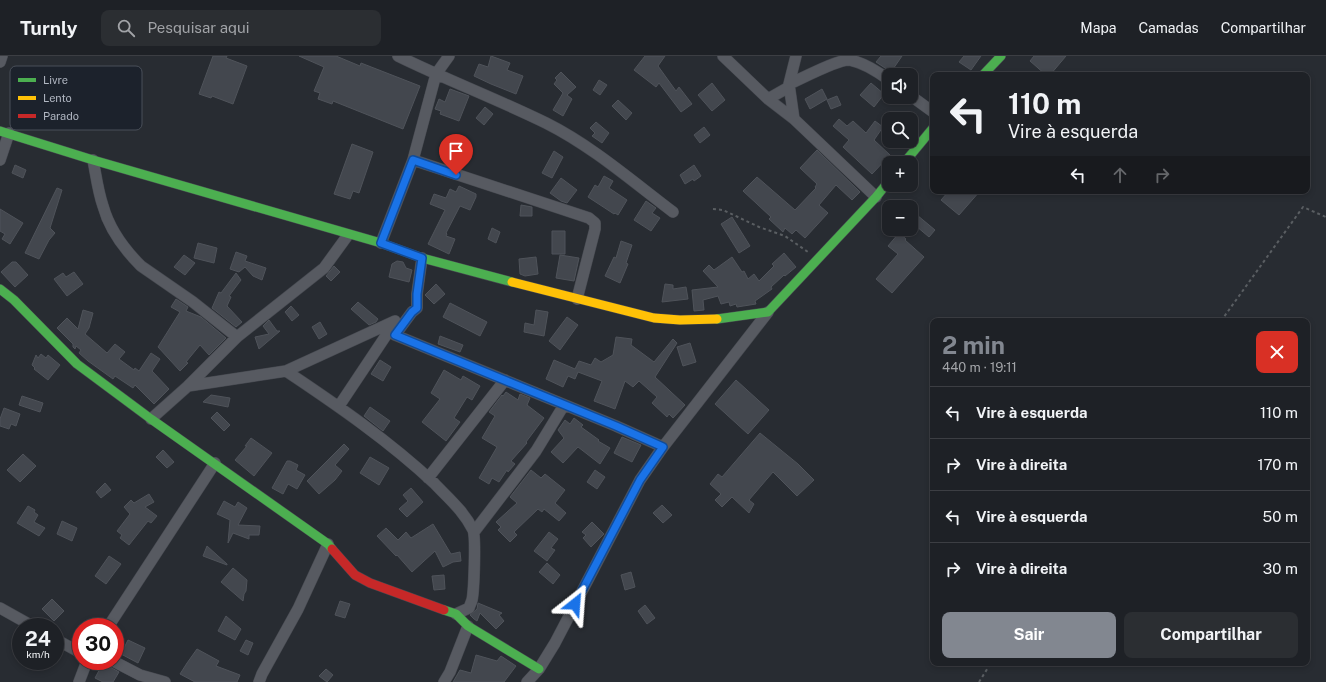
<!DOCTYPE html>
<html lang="pt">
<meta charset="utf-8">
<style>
body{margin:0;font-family:"Public Sans",sans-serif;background:#2b2e32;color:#f1f3f6;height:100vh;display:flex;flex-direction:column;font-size:15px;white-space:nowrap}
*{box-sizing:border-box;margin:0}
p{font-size:13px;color:#a1a3a7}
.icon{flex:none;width:22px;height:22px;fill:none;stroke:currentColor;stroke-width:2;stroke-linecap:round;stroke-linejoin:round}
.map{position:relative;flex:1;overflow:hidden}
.drawer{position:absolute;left:930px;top:262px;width:380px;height:348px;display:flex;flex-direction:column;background:#1e2126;border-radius:8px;box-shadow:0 2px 6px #0003,0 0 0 1px #3c3e43}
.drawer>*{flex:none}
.banner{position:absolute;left:930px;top:16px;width:380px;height:122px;border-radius:8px;box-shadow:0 2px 6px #0003,0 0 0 1px #3c3e43;background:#1e2126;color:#f1f3f6;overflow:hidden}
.buttons{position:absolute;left:882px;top:12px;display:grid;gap:8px}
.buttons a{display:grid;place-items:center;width:36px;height:36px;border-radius:8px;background:#1e2126;box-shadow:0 2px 6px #0003,0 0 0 1px #3c3e43;font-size:20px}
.speed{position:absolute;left:12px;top:562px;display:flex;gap:8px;font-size:20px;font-weight:700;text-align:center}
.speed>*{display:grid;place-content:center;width:52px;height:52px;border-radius:50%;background:#1e2126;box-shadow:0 2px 6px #0003,0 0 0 1px #3c3e43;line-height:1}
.speed small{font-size:10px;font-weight:400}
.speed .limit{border:6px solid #d22;background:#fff;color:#111}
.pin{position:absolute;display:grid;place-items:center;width:34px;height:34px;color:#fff;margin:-41px -17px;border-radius:50% 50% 50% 0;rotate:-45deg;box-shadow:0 0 4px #0007}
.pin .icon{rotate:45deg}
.me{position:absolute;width:44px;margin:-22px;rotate:28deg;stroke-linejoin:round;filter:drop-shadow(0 0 3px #0008)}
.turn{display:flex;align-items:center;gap:14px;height:84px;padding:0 12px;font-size:18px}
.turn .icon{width:52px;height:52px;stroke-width:2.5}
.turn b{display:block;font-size:28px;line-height:34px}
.lanes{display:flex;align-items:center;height:38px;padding:0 12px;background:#0003;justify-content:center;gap:20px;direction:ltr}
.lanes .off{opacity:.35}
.round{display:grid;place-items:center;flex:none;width:42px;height:42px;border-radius:8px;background:#2b2e32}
.head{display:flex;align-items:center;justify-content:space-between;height:68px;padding:0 12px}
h1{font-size:24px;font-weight:700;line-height:30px;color:#828790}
.action{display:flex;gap:8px;margin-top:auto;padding:8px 12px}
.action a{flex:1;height:46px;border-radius:8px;background:#828790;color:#fff;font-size:16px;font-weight:700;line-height:46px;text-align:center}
.action a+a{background:#2b2e32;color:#f1f3f6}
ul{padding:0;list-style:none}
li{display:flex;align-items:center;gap:12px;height:52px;padding:0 12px;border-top:1px solid #3c3e43}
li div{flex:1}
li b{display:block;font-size:15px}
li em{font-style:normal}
header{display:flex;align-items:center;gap:24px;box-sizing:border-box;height:56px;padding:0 20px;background:#1e2126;border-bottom:1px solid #3c3e43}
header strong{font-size:19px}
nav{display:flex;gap:22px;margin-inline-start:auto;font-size:14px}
.search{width:280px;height:36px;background:#2b2e32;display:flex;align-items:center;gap:10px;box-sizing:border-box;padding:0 14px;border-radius:8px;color:#a1a3a7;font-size:15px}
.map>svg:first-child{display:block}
</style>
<header>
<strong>Turnly</strong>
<div class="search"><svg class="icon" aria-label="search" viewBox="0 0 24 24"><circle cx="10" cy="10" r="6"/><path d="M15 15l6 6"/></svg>Pesquisar aqui</div>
<nav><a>Mapa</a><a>Camadas</a><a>Compartilhar</a></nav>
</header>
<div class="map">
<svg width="1326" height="626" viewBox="0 0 1326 626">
<rect width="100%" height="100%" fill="#282c32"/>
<path fill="#43474e" stroke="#4f535a" d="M213,0H227L226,2L247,10L233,48L212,40L211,42L199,38Z
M299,0H336L360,10L361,7L420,30L403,73L333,45L332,48L318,43L320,37L314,35L324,11Z
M491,0L510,7L507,14L523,20L516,38L491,28L474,20L479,8L488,11Z
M645,0H665L658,10L676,35L679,31L692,48L681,56L659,27L656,31L634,14Z
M881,0H902L891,16L876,6Z
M964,0H981L971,14L959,6Z
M1034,0H1066L1050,19H1046L1030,5Z
M561,16L576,31L567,39L572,43L563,60L553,54L563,37L554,28L557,24L555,22Z
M599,24L607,29L600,39L593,34Z
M712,27L725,44L712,55L698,39Z
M871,27L884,38L874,51L860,39Z
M450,33L469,40L459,65L440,58L441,55L435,53L439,43L445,46Z
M822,33L827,43L810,53L805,43Z
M837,40L841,49L831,53L827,44Z
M618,44L632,57L626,64L612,50Z
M485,51L493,58L484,69L476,62Z
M839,63L847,70L853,65L866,77L875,65L883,71L874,84L890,99L872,118L843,91L849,84L833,70Z
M596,66L609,77L602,87L592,80L595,77L590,72Z
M704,71L710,79L700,87L694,79Z
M352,88L373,96L359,137L353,135L350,143L334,138Z
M817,94L860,136L852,144L836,129L819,149L828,157L805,182L796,174L792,178L785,172L783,176L769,163L771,161L743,135L757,121L795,154L816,132L815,131L817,128L800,112Z
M554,95L563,101L552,122L542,117Z
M15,109L26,114L23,122L12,117Z
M694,109L701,120L694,125L693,123L685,128L680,119Z
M604,120L613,125L609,132L627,144L618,159L615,157L614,158L588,141L595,129L598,131Z
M561,122L577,134L567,147L561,145L550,137Z
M459,130L476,138V141L470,154L460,150L446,177L447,178L446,180L455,183L449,198L428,188L445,154L430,148L434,138L446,142L450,133L456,136Z
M57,132L62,134L50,172L55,177L49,184L39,203L25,197Z
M949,135H980L959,159L941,144Z
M646,145L656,152L652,157L660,162L651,175L634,164Z
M521,149L532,151V160H520Z
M0,153L23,167L10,188L2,183L5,178L0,175Z
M911,154L935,174L929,181L916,170L911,177Z
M732,161L750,190L739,197L721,168Z
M492,172L500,176L496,187L488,183Z
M552,175H565V198H552Z
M899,177L906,183L905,184L924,201L892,237L876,223L898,198L888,190Z
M621,185L632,189L626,207L628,208L620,227L605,220L614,201L616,202Z
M198,187L217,192L214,207L194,202Z
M236,196L247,200L245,205L266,212L262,224L253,220L245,211L239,216L230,213Z
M784,197L796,211L785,220L784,219L771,231L772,233L755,245L756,248L737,251L736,248L730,250L729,246L721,248L718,240L703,244L704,254L694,255L692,234L718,231L703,215L709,209L714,214L732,201L742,216L744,215L748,223L754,218L759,225L774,210L772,208Z
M184,199L195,207L185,219L174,211Z
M560,199L579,202L574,225L556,222Z
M536,201L538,218L525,220L520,218L519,203Z
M397,205L403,206L406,212L412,214L409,226L389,221L392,208Z
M12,206H16L28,219L15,231L1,216Z
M334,210L340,216L331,225L326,220Z
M74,216L83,228L67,240L54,223L63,217L66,221Z
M236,217L241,224L229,240L231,241L227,250L242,266L236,271L212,252L219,236L221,237Z
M436,228L445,238L434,248L425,239Z
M665,228L673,229V233L686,231L688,243L662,246Z
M176,243L188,251L186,255L201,261L226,282L209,299L200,289L186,306L188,307L180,315L158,291L180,256L171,251Z
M358,246L378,263L376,266L369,269L351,253Z
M450,247L487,266L480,280L443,261Z
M291,250L299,259L292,265L285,256Z
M83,254L93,257L89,272L85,278L107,297L115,288L125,296L119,303L134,314L135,312L139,315L151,297L160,303L152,315L169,333L154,348L135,329L133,332L115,320L113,323L88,305L79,297L81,294L76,290L75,293L73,291V288L57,272L67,262L78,273Z
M536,254L548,256L544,280L524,276L525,267L534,269Z
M567,261L578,269L560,294L549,285Z
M269,264L277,275H280L259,293L255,281L269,278L263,270Z
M320,266L327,278L319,283L312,271Z
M440,280L463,289L460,296L438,288Z
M616,281L632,283L631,289L654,306L673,283L677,287L655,321L685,349L673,362L669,358L667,361L652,347L657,341L639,325L633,331L625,325L615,353L594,345L602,325L578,316L575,323L568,320L563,331L546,323L554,304L575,313L579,305L591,309L595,302L601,306L613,299Z
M690,287L696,306L683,310L677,291Z
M41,298L46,302L48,299L60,309L48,324L34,313L35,312L32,309L36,299L38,302Z
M380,304L391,311L383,325L371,318Z
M444,314L461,324L463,320L480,330L472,344L467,341L454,362L460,366L446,385L422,366L440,343L431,337Z
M736,324L769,354L748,378L715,348Z
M506,336L518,344L520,338L530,342L527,349L544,362L526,386L527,387L511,405L515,408L508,416L507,414L499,426L492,422L489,428L479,422L497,391L482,382L495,360L489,356L502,339L503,340Z
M211,339L230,342L228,351L203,346Z
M22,340L43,347L40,356L19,349Z
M370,351L390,365L383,375L364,360Z
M4,352L20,358L16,370L11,368L9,373L0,370V363Z
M217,356L230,369L224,375L211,362Z
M574,362L583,369L581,371L599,384L598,385L610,392L600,408L578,391L563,407L551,396L564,382L558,374L565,364L570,368Z
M760,377L798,408L814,424L797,440L773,416L749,444L754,448L749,457L732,441L722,451L715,444L721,438L710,428L718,418L722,421Z
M622,381L641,389L632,406L614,397Z
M251,382L272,397L254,420L235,404L247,390H245Z
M344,388L349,393L335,409L342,415L335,424L319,438L307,425Z
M163,394L174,406L167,412L156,401Z
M23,398L36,410L20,426L7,414Z
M370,401L389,412L379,429L360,417Z
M287,405H290L298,409L296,414L305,419L297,433L288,428L283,438L272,432Z
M531,414L541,422L545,418L565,434L555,447L566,457L559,465L544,453L542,456L538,453L514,476L517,479L510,486L498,474L501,471L496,466L517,447L510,441Z
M595,414L605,421L597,433L587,426Z
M105,427L111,434L101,442L96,436Z
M411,432L423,446L407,461L399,453L408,445L403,439Z
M149,438L154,446L145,451L157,460L151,467L148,465L129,489L120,482L122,479L117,475L130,458L124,451L131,444L134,447Z
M224,445L235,451L238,446L247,452L238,469L260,470L259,479H249V483L233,477L228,487L230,464L217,458Z
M662,449L672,459L663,467L653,457Z
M28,450L35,454L34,456L38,459L34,466L45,472L39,480L17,467Z
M62,465L77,472L72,485L57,478Z
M592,466L604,478L591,491L583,482L586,479L582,476Z
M433,468L451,498L460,496L461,505L453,506L443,511L435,495L412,516L397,499L396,500L377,480L386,472L398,484L406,476L411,482Z
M549,476L558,483L551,492L555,494L547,505L534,495Z
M207,490L227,508V509L203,500Z
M109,500L121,508L106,528L95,520Z
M547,507L560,519L553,528L539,516Z
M233,512L247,524L246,535L244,538L243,545L221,526Z
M631,516L635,531L625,534L621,519Z
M444,519L445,533L434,534L432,520Z
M52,543L64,555L54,565L42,553Z
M340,545L350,548L345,562L335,559Z
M478,547L502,557L499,559L504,565L496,573L480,557L477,565L474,563L470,559L477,553Z
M645,549L655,562L647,568L638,555Z
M226,560L241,573L235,584L218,575Z
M128,584L145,592L138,607L121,598Z
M246,584L253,587L248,599L240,595Z
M197,593L219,605L216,610L240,619L237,626H195L180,618L187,607Z
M476,599L497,605L501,600L516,610L504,626H453L460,614L471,617Z
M103,607L119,616L113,626H103L95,622Z
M326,613L333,619L327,626L319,620Z"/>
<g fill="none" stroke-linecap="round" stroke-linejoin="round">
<g stroke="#45484f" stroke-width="12">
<path id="street" d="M398,0C447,24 497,43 546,67C592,90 632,125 673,156
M723,0L768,43L794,63L876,141
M0,6L2,0
M789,28C801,23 838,3 850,4C865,7 877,15 889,24
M911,40L933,56
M768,43L789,31
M794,63L789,28L796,0
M0,104L9,77
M93,104C96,119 98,136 103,150C109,172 125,194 141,210L193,246L237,281
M413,104L589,162L595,167V173L577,243
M381,187L413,104L436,18L449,0
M395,279L616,370L663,391
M286,315C337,349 389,385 434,427C448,442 464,455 473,474C476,481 474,535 472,544C471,547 470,549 469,552L456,558
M188,330L286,315L395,265V279L412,256L417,252V238L422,202
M339,350L395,266
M151,363L188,330L237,281L324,212L348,179
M428,422L505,324
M474,476L536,395L564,349
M0,552L34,571
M108,571L215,407
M55,583L81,597
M113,605L140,619L165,626
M79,626L87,605
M259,626L262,618L298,553L328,488
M444,626L450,616L468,570
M527,626L539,613L555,587L640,424L663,391L768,256"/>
</g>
<g stroke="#45484f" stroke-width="10">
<path id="fast" d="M983,19L1001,0
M0,75L93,104L381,187L422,202L512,226
M904,107L933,72
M0,233L14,244L77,308L151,363L328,488L332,493
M717,263L768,256L876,141L889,125
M444,554L456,558L468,570L539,613"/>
</g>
<g stroke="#45484f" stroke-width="10">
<path id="slow" d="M512,226L654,262L680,264L717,263"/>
</g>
<g stroke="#45484f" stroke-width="10">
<path id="jam" d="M332,493L355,519L370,527L444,554"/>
</g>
<path stroke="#5a5e62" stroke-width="2" stroke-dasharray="3 3" stroke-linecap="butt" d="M713,153L723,154L759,171L785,180L808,196
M1221,265L1303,151L1326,161
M979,626L991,607"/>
<use href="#street" stroke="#575a61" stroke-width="11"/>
<use href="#fast" stroke="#4caf50" stroke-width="9"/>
<use href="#slow" stroke="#ffc107" stroke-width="9"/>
<use href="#jam" stroke="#c62828" stroke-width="9"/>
</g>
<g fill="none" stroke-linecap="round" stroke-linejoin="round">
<g stroke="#114b97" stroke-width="10">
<path id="route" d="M456,119L413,104L381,187L422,202L417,238V252L412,256L395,279L616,370L663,391L640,424L575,548"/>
</g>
<use href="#route" stroke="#1a73e8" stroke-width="7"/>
</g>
<rect x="10" y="10" width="132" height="64" rx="6" fill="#1c222c" stroke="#494f59" stroke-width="1"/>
<rect x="18" y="22" width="18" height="4" fill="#4caf50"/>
<rect x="18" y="40" width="18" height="4" fill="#ffc107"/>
<rect x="18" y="58" width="18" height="4" fill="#c62828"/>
<g font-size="11" fill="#b2b8c3">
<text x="43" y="28">Livre</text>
<text x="43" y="46">Lento</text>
<text x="43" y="64">Parado</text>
</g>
</svg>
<div class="buttons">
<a><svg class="icon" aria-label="sound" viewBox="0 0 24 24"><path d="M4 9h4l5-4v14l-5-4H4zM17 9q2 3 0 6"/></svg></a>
<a><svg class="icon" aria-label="search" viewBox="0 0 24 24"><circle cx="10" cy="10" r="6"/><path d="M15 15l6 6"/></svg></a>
<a>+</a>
<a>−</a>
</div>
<div class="speed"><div>24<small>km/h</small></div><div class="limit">30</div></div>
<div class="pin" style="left:456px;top:119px;background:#d93025"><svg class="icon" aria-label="arrive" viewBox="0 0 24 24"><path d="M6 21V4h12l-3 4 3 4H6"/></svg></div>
<svg class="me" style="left:575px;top:548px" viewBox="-20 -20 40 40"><path d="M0-17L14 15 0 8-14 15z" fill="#1a73e8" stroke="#fff" stroke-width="4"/></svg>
<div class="banner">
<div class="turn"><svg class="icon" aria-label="left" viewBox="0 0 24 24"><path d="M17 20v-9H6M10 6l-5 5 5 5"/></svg><div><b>110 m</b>Vire à esquerda</div></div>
<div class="lanes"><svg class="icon" aria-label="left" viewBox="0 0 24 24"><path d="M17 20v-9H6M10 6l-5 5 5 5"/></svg><svg class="icon off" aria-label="ahead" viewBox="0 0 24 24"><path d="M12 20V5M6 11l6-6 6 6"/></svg><svg class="icon off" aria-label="right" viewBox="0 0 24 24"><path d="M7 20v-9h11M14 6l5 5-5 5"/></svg></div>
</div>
<section class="drawer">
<div class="head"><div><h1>2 min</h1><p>440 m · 19:11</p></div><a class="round" style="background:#d93025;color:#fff"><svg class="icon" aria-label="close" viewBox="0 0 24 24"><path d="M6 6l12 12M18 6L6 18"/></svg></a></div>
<ul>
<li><svg class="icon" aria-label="left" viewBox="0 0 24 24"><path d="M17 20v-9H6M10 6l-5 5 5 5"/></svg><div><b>Vire à esquerda</b></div><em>110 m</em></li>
<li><svg class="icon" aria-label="right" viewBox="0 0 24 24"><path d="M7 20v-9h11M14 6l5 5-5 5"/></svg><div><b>Vire à direita</b></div><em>170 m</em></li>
<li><svg class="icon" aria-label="left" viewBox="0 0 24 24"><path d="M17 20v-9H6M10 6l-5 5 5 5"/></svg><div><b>Vire à esquerda</b></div><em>50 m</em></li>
<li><svg class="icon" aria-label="right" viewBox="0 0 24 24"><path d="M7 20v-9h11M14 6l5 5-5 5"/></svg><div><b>Vire à direita</b></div><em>30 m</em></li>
</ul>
<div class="action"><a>Sair</a><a>Compartilhar</a></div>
</section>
</div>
